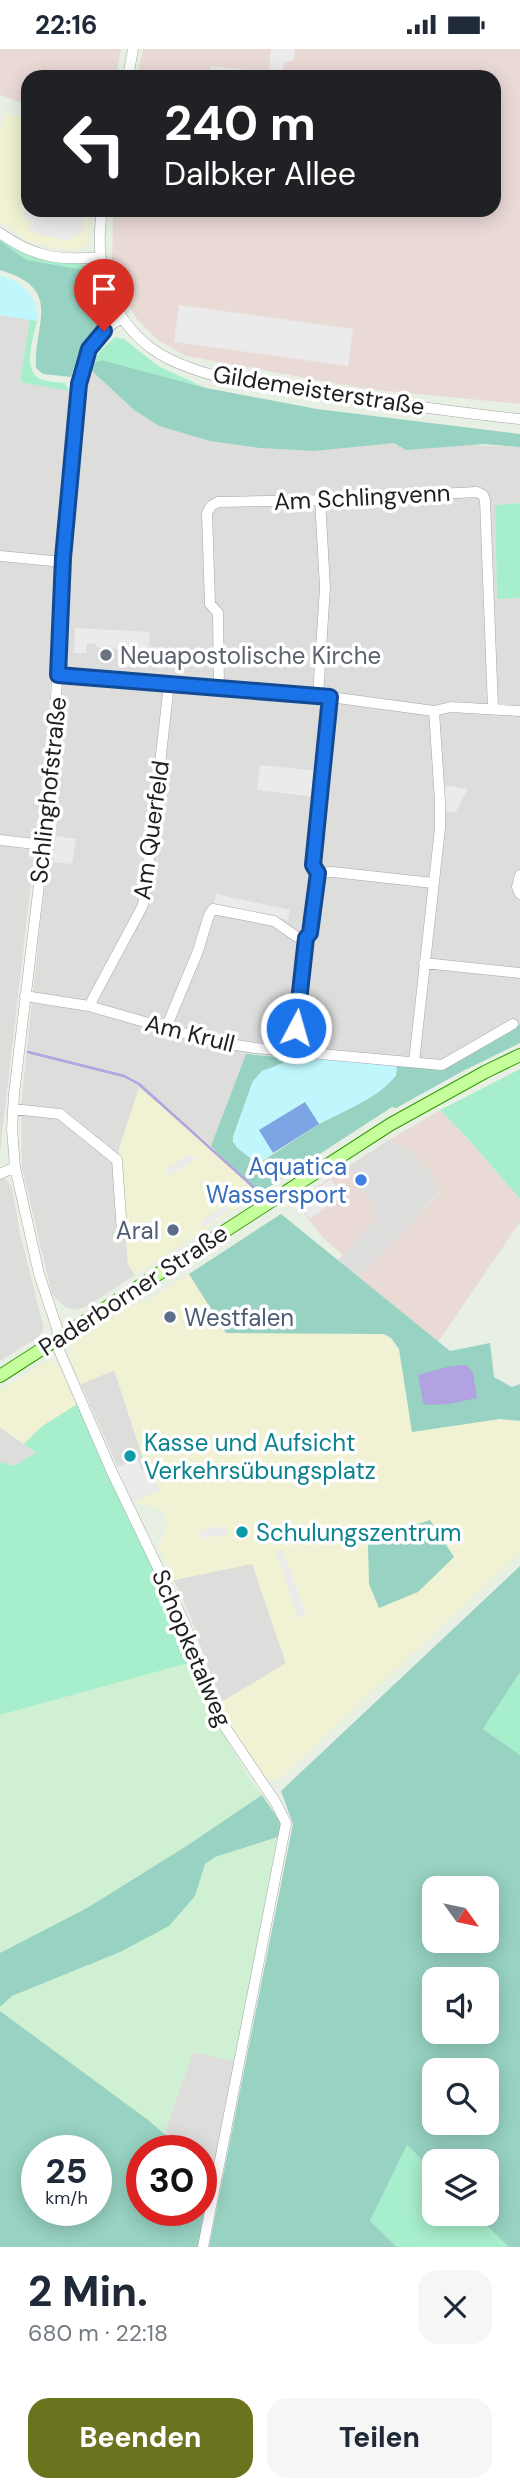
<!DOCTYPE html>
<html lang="de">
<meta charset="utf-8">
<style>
body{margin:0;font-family:"DM Sans",sans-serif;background:#f6f6f7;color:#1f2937;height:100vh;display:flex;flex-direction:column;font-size:26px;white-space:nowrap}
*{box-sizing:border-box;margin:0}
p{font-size:23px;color:#747a83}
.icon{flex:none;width:38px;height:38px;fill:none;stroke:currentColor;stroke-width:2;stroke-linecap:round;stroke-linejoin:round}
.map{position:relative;height:2198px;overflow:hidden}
.side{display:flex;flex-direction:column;background:#fff;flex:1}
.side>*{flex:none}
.top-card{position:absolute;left:21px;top:21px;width:480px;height:147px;border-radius:21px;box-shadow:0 4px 18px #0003;background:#202124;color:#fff;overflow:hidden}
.needle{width:46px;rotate:123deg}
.fabs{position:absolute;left:422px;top:1827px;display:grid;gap:14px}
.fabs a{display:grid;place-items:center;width:77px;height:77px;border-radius:14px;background:#fff;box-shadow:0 4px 18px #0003;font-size:35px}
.speed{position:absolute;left:21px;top:2086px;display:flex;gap:14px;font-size:35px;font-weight:700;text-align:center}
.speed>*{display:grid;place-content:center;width:91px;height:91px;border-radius:50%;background:#fff;box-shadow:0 4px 18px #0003;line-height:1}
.speed small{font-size:18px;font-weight:400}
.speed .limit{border:10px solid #d22;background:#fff;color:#111}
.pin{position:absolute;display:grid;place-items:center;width:60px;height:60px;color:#fff;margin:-72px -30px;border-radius:50% 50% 50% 0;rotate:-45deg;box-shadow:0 0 7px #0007}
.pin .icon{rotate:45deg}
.me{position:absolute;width:77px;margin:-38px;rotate:6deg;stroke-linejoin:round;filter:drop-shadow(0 0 5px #0008)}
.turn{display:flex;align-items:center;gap:24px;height:147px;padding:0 28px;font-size:32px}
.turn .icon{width:91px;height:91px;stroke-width:2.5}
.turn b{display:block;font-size:49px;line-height:60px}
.round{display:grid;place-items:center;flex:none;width:74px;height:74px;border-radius:21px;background:#f6f6f7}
.overview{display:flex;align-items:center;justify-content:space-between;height:119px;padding:0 28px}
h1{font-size:42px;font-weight:800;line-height:52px}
.cta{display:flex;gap:14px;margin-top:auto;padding:14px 28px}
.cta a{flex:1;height:80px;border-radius:21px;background:#6c731e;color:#fff;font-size:28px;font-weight:800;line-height:80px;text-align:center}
.cta a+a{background:#f6f6f7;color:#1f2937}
.status{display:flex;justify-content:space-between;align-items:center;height:49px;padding:0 35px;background:#fff;direction:ltr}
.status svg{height:19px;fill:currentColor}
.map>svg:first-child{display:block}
</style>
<div class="status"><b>22:16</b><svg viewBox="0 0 49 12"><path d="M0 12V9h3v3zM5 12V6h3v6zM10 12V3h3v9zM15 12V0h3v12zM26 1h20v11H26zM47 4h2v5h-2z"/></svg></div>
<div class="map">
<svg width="520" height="2198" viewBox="0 0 520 2198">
<rect width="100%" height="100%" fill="#e8f0e4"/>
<path fill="#dddddc" d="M0,266L30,270L20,333L69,342L46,704L0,1103Z
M91,321L134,361L159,377L210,392L260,399L314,402L394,393L520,398V454L495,456L497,550L520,549V975L442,1020L246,1005L211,1097L139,1039L119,1100L128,1215L135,1226L86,1258L74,1261L64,1257L52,1245L22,1119L21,1056L52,766L84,352Z
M389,1091L407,1100L431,1124L440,1143L359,1229L338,1211L377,1170L370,1164L375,1159L347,1118Z
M0,1122L12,1138L20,1184L44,1280L38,1288L0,1312Z
M114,1321L143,1410L160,1441L133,1453L81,1335Z
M0,1378L36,1404L14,1417L0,1413Z
M252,1514L286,1614L220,1654L191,1569L174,1531Z
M193,2003L235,2012L212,2125L201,2116V2102H184L164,2085Z"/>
<path fill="#f0f2d3" d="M7,64L28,73V161H90L87,195L79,200H60L33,194L0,173V79Z
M139,1039L211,1097L258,1145L135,1226L128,1215L119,1100Z
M189,1225L226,1284L377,1283L391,1289L400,1306L412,1383L500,1370L520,1372V1503L279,1730L273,1732L265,1729L235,1686L220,1654L286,1614L252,1515L174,1531L159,1498L168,1474L162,1460L133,1453L159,1441L143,1410L115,1321L81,1335L69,1306L72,1295L138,1252L141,1255Z
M48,1312H53L60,1319L77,1355L41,1378L24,1395L0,1378V1341Z"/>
<path fill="#eadad6" d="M0,0H121L116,28H28V56L0,46Z
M143,0H520V355L367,340L186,307L158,291L137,270L122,246L112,214L113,161H494V28H139L138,22Z
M440,1061L470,1092L520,1150V1173L438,1293L359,1229L440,1144L431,1124L407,1100L389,1091Z
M347,1118L375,1159L371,1164L377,1170L343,1206L323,1189L295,1152Z"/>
<path fill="#cff0d2" d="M192,1613L208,1657L248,1728L262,1746L185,1798L87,1859L0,1904V1666Z
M281,1787L235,2012L193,2003L164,2085L0,1962V1958L12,1947L120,1903L195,1847L205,1815L215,1808Z"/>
<path fill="#a7eecc" d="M0,189L29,207L85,216L90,218V222L27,211L0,192Z
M30,270L37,272C34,286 23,317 37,328C44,333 57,333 65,334L69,342L20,333Z
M115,288L124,290L158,317L206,339L102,311L93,314L101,301Z
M520,454V549L497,550L495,456Z
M520,1020V1150L470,1092L440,1061Z
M77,1355L115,1442L145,1501L192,1613L0,1666V1413L14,1417L36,1404L24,1395L41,1378Z
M520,1623V1706L483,1680Z
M407,2096L434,2123V2165H475L509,2198H397L370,2172Z"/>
<path fill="#97d2c2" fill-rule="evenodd" d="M0,192L27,211L90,222L105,265L79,303L71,328L43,325L36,319C33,275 65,240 0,221Z
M102,311L206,339L317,360L520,385V398L484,395L406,401L394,394L314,402L260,399L210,392L159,377L134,361L91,321L93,314Z
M520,975V994L463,1022L396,1059L392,1058L258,1145L211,1097L246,1005L294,1010L277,1016L253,1032L233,1088V1093L258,1115L319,1075L374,1046L396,1027V1015L442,1020Z
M281,1165L450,1302L490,1294L494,1328L512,1338L520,1335V1372L500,1370L412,1383L399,1300L391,1289L384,1285L226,1284L189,1225Z
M430,1471L454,1508L418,1543L379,1559L369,1535L368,1496L402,1480Z
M520,1517V1623L483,1680L520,1706V2198H509L475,2165H486V2112H434V2123L407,2096L370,2172L397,2198H209L293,1775L281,1742ZM486,1839V1892H434V1839ZM486,1930V1983H434V1930ZM486,2021V2074H434V2021Z
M262,1746L283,1777L281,1787L215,1808L205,1815L195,1847L169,1877L120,1903L12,1947L0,1958V1904L87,1859L185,1798Z
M0,1962L148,2071L184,2102H142V2161H201V2116L212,2125L198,2198H0ZM37,2102H96V2161H37Z"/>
<path fill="#bff7fd" d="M0,226C22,233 40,247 37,272L0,266Z
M296,1006L396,1015C406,1038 336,1066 319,1075L304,1053L260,1082L273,1104L258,1115L236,1098L233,1088L253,1032L262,1022L294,1010Z"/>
<path fill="#7da4e4" d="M305,1053L319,1075L273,1104L259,1081Z"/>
<path fill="#ebebeb" d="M271,0H295L294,11L285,13L282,23L269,20Z
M211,17L267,23V28H209Z
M28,156V161H86L81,187L73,185L71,192L42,186L28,179L31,173L22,168Z
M179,256L353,280L348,317L174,293Z
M75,579L150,583L148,618L118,617V600L96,598V595L87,594L86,604H74Z
M260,716L318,722L315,748L257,741Z
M445,736L468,740L455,764L445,762Z
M56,787L76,790L72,815L53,813Z
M216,845L290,861L288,871L214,855Z
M189,1105L196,1110L168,1128L166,1120Z
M331,1130L342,1147L310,1170L298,1153Z
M226,1156L230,1161L204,1178L201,1172Z
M137,1410L142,1422L148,1420L160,1441L133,1453L117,1418Z
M226,1477L228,1485L204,1489L200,1487V1481Z
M282,1500L292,1527L306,1567L298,1569L276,1503Z"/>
<path fill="#b1a2e1" d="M463,1316L468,1317L473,1324L477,1349L448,1355L426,1356L423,1353L418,1326L451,1317Z"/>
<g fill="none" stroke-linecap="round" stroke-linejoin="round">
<path stroke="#b1a2e1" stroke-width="2.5" d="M28,1003L124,1027L139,1035L260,1144"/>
<g stroke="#a6a6a6" stroke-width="11">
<path id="minor" d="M128,28L133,0
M102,161C94,213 107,266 151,299C201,337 333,348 398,355C439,360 479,366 520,370
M0,184C33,208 60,212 100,208
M122,269C95,283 85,307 79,335L63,513L52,726L14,1045L12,1080L15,1118L39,1225L57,1279L59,1301L111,1421L184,1573L217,1666L276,1754L286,1774L203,2198
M0,507L63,513
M58,626L330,648L434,662L451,658L520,662
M219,638L218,564L210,555L207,464L211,457L218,453L320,451L477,443L483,446L485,451L493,660
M318,647L325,538L320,451
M0,791L43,796
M318,824L333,823L433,834
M520,826L517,838L520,845
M424,914L520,924
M25,947L89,957L211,992L255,999L442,1016L513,975
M89,957L142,858L145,848L169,635
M166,979L198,902L209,866L213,860L274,872L297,888L306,889
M293,1003L306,889L310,884L318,824L313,816L330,648
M414,1013L440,779V752L434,662
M13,1060L60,1065L117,1111L122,1183
M0,1125L15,1118"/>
</g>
<g stroke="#319a00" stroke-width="14">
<path id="major" d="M0,1327L391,1075L485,1023L520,1006"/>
</g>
<use href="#minor" stroke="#fff" stroke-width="10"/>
<use href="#major" stroke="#c5ff9b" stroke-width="12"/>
</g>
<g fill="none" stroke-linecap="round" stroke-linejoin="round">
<g stroke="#114b97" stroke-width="18">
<path id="route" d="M104,282L89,300L79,335L63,509L58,626L330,648L313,816L318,824L310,884L306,889L296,979"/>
</g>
<use href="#route" stroke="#1a73e8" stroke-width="12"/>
</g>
<circle fill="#6b7280" stroke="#fff" stroke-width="2.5" cx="106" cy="606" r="7"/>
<circle fill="#3f7fe0" stroke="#fff" stroke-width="2.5" cx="361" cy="1131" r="7"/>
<g fill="#5c6f8a" stroke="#fff" stroke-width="2.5">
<circle cx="173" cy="1181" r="7"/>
<circle cx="170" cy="1268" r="7"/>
</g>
<g fill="#0f9aa8" stroke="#fff" stroke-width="2.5">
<circle cx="130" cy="1407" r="7"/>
<circle cx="242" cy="1483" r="7"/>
</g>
<g text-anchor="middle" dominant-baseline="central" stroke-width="7" stroke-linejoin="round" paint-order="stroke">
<g font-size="24" fill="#1f1f1f" stroke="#fff">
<text transform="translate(319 341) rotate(9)">Gildemeisterstraße</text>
<text transform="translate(362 448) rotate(-3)">Am Schlingvenn</text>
<text transform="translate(48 741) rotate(-84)">Schlinghofstraße</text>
<text transform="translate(151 781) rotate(-82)">Am Querfeld</text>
<text transform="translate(190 984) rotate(14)">Am Krull</text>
<text transform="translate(133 1241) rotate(-33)">Paderborner Straße</text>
<text transform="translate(192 1599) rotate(67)">Schopketalweg</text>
</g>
<g font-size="24" fill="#5b616d" stroke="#fff" text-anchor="start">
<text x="120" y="606">Neuapostolische Kirche</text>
</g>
<g font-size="24" fill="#366cbe" stroke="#fff" text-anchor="end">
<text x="347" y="1117">Aquatica<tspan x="347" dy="28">Wassersport</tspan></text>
</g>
<g font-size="24" fill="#4e5e75" stroke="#fff" text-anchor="end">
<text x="159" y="1181">Aral</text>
<text x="184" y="1268" text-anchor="start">Westfalen</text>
</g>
<g font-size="24" fill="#0d838f" stroke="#fff" text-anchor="start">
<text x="144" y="1393">Kasse und Aufsicht<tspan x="144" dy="28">Verkehrsübungsplatz</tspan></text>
<text x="256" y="1483">Schulungszentrum</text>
</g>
</g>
</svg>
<div class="fabs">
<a><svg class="needle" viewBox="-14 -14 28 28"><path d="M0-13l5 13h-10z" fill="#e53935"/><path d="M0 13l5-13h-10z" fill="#747a83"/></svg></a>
<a><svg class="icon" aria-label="sound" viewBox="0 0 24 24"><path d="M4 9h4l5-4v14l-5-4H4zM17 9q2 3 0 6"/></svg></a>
<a><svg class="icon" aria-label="search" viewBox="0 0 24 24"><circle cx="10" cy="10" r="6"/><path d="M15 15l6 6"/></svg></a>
<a><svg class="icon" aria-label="layers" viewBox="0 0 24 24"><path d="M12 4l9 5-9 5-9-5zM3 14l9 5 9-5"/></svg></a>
</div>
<div class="speed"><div>25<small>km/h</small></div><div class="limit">30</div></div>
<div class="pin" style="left:104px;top:282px;background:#d93025"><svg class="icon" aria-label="arrive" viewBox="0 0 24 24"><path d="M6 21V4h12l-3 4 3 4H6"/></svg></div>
<svg class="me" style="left:296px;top:979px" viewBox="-20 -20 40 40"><circle r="17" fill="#1a73e8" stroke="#fff" stroke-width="3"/><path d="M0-11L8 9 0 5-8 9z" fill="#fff"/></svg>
<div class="top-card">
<div class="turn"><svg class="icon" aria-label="left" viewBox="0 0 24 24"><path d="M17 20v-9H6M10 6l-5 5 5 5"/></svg><div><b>240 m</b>Dalbker Allee</div></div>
</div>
</div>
<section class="side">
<div class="overview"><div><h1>2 Min.</h1><p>680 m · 22:18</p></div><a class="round"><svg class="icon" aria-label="close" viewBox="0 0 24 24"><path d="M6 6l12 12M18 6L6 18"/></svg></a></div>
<div class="cta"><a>Beenden</a><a>Teilen</a></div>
</section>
